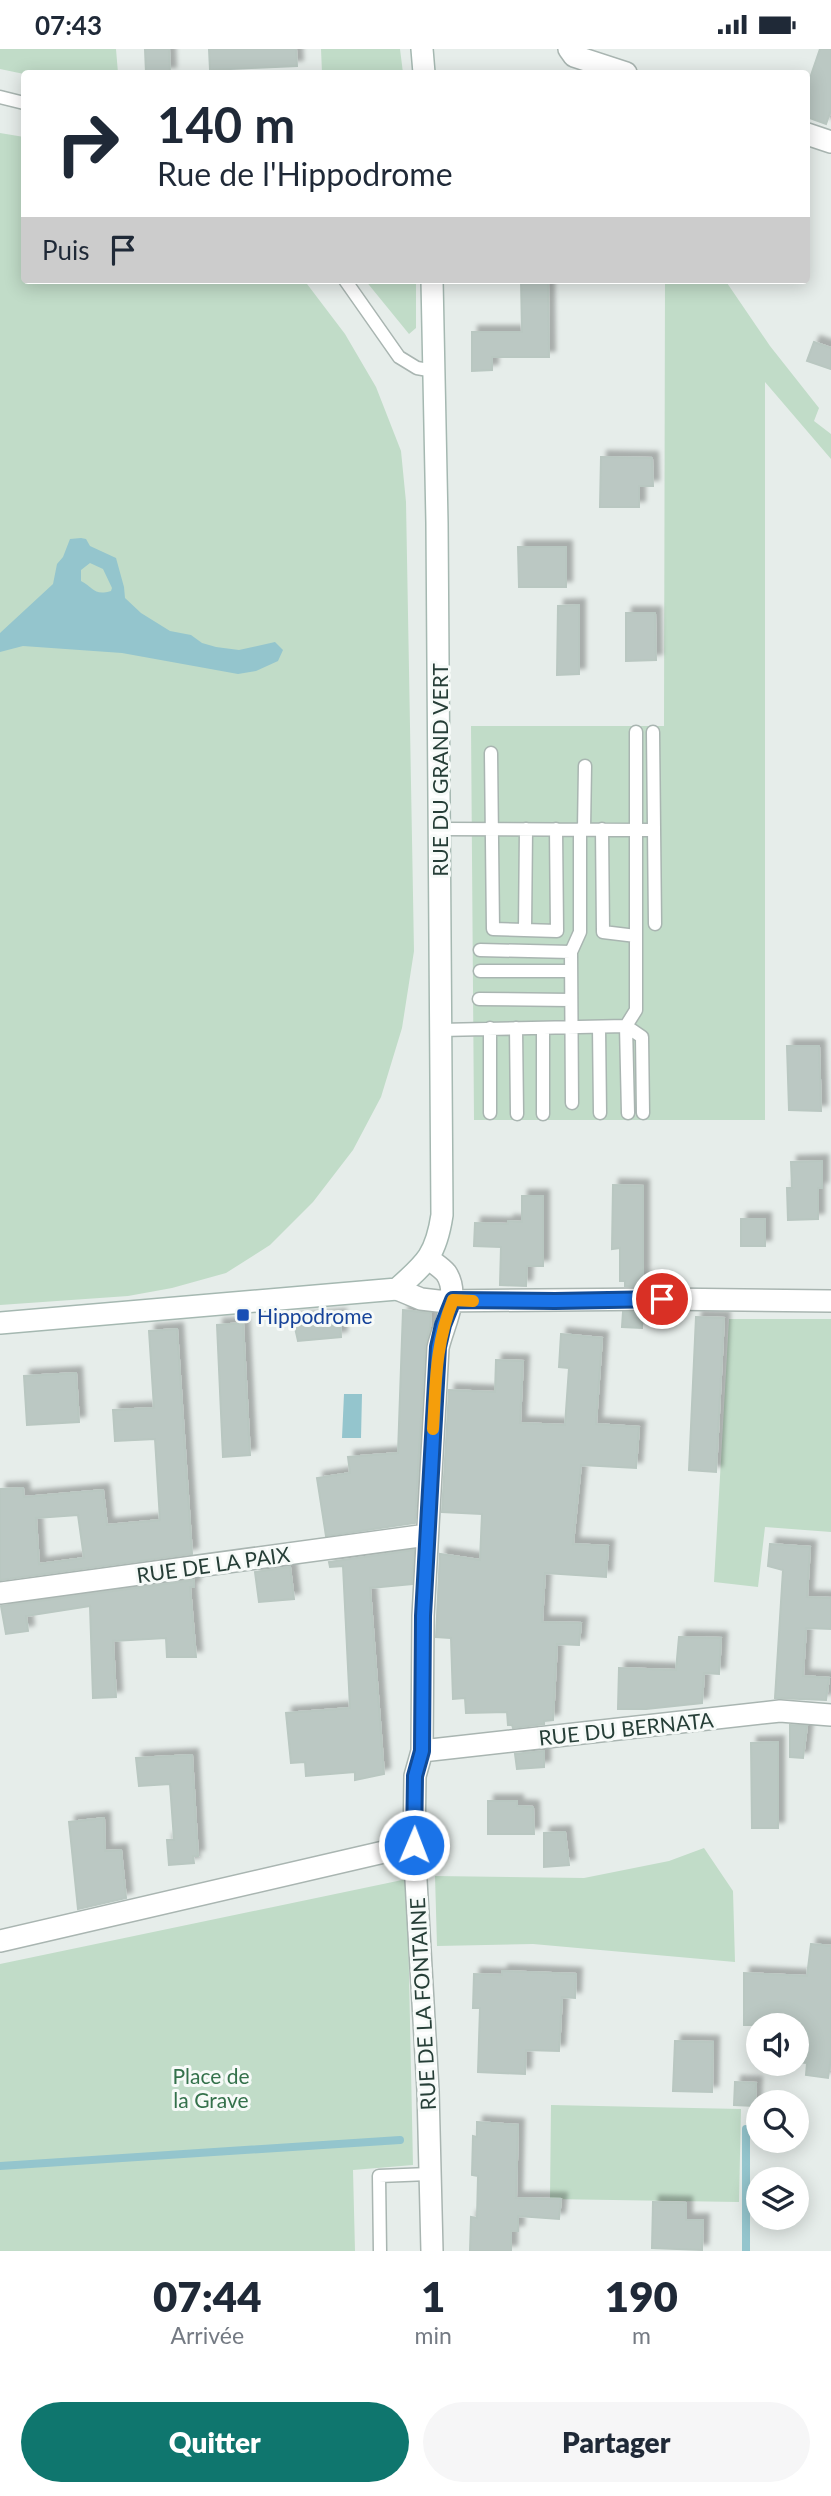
<!DOCTYPE html>
<html lang="fr">
<meta charset="utf-8">
<style>
body{margin:0;font-family:Lato,sans-serif;background:#f6f6f7;color:#1f2937;height:100vh;display:flex;flex-direction:column;font-size:26px;white-space:nowrap}
*{box-sizing:border-box;margin:0}
p{font-size:23px;color:#747a83}
.icon{flex:none;width:38px;height:38px;fill:none;stroke:currentColor;stroke-width:2;stroke-linecap:round;stroke-linejoin:round}
.map{position:relative;height:2202px;overflow:hidden}
.drawer{display:flex;flex-direction:column;background:#fff;flex:1}
.drawer>*{flex:none}
.top-card{position:absolute;left:21px;top:21px;width:789px;height:214px;border-radius:7px;box-shadow:0 4px 18px #0003;background:#fff;color:#1f2937;overflow:hidden}
.buttons{position:absolute;left:746px;top:1964px;display:grid;gap:14px}
.buttons a{display:grid;place-items:center;width:63px;height:63px;border-radius:50%;background:#fff;box-shadow:0 4px 18px #0003;font-size:35px}
.pin{position:absolute;display:grid;place-items:center;width:60px;height:60px;color:#fff;margin:-30px;border:4px solid #fff;border-radius:50%;box-shadow:0 2px 7px #0007}
.me{position:absolute;width:77px;margin:-38px;rotate:1deg;stroke-linejoin:round;filter:drop-shadow(0 0 5px #0008)}
.turn{display:flex;align-items:center;gap:24px;height:147px;padding:0 21px;font-size:32px}
.turn .icon{width:91px;height:91px;stroke-width:2.5}
.turn b{display:block;font-size:49px;line-height:60px}
.then{display:flex;align-items:center;height:66px;padding:0 21px;background:#0003;gap:14px;font-size:26px}
.eta{display:flex;justify-content:space-evenly;align-items:center;height:119px;text-align:center}
.eta b{font-size:42px;font-weight:800;line-height:49px}
.primary-button{display:flex;gap:14px;margin-top:auto;padding:14px 21px}
.primary-button a{flex:1;height:80px;border-radius:42px;background:#0f766e;color:#fff;font-size:28px;font-weight:800;line-height:80px;text-align:center}
.primary-button a+a{background:#f6f6f7;color:#1f2937}
.status{display:flex;justify-content:space-between;align-items:center;height:49px;padding:0 35px;background:#fff;direction:ltr}
.status svg{height:19px;fill:currentColor}
.map>svg:first-child{display:block}
</style>
<div class="status"><b>07:43</b><svg viewBox="0 0 49 12"><path d="M0 12V9h3v3zM5 12V6h3v6zM10 12V3h3v9zM15 12V0h3v12zM26 1h20v11H26zM47 4h2v5h-2z"/></svg></div>
<div class="map">
<svg width="831" height="2202" viewBox="0 0 831 2202">
<defs>
<filter id="shadow"><feDropShadow dx="6" dy="-6" stdDeviation="2" flood-color="#0004"/></filter>
</defs>
<rect width="100%" height="100%" fill="#e6edea"/>
<path fill="#c1dcc8" d="M0,0H116L118,24L24,25L0,20Z
M321,0H400L403,24H322Z
M0,84L24,88V231H304L345,285L376,338L401,402L406,453L414,902L402,979L381,1048L353,1101L313,1153L270,1196L226,1224L172,1239L128,1247L0,1256Z
M365,231H416V279L409,285Z
M665,231H725L770,297L819,359L814,372L831,385V410L765,333V1071H474L471,677H664Z
M729,1270H831V1483L765,1478L758,1538L714,1533Z
M704,1799L733,1842L735,1913L533,1895L437,1897L435,1827L584,1829L669,1812Z
M407,1830L413,2116L353,2121L355,2202H0V1915Z
M551,2056L741,2060L739,2153L550,2150Z"/>
<path fill="#94c5cd" fill-rule="evenodd" d="M81,489L86,490L90,497L116,509L124,538L125,549L141,564L170,582L191,586L202,594L216,598L239,601L275,593L283,601L278,612L256,622L238,625L122,604L23,597L0,603V584L53,535L57,515L63,508L70,490ZM90,514L103,520L112,539L111,542C94,547 94,539 81,532V521Z
M344,1345H362L361,1389H342Z"/>
<g fill="none" stroke-linecap="round" stroke-linejoin="round">
<path stroke="#94c5cd" stroke-width="8" d="M0,2117L400,2091
M746,2202V2080"/>
</g>
<path fill="#bbc8c3" stroke="#b9c7c1" stroke-width="2" fill-rule="evenodd" filter="url(#shadow)" d="M145,0H169L170,24H146Z
M209,0H296L297,17L210,21Z
M820,0H831V61L826,75L807,68V38Z
M521,231H548L549,308H492V321L472,322V283H522Z
M814,293L831,299V320L807,312Z
M601,408L652,409L653,437H639V458H600Z
M518,498H566V538H519Z
M579,556V625L557,626L558,557Z
M626,564H655L656,611L626,612Z
M787,997H819L821,1062L789,1061Z
M822,1112V1139H818V1170L788,1171L787,1139H792L791,1113Z
M613,1136L643,1137V1237H625V1232H620V1199L612,1200Z
M522,1147H543V1217H527L526,1237L500,1236L501,1198L474,1197L475,1174L508,1175V1172L522,1173Z
M741,1170H765V1197H741Z
M403,1261L431,1264L430,1279L425,1298L415,1474L326,1487L317,1429L350,1424L348,1408L398,1404Z
M623,1263H642V1279L622,1278Z
M340,1266L341,1288L298,1292L293,1270Z
M696,1268L724,1269L716,1423L689,1421Z
M243,1274L250,1406L223,1408L217,1276Z
M177,1280L192,1505L0,1531V1440L23,1439L24,1448L103,1441L107,1476L160,1471L155,1390L115,1392L113,1361L154,1359L149,1282ZM78,1466L84,1509L39,1515L36,1469Z
M561,1285L602,1289L596,1375L639,1378L636,1419L581,1416L573,1495L608,1497L606,1528L545,1524L542,1573L581,1574L579,1596L557,1595L553,1671L544,1672V1675L513,1679L512,1676H508L507,1663L466,1664L465,1649L453,1650L451,1589L436,1588L440,1505L480,1511L482,1465L442,1463L449,1341L495,1343L496,1311L523,1312L520,1374L565,1376L569,1319L559,1318Z
M76,1324L79,1373L27,1376L24,1327Z
M770,1495L810,1498L807,1548L831,1549V1580L806,1579L803,1627L829,1629L826,1651L775,1649L783,1521L768,1517Z
M414,1501L412,1535L370,1539L384,1725L355,1731V1723L306,1727L305,1713L291,1714L286,1664L350,1659L343,1517L330,1518L329,1513Z
M290,1518L294,1550L259,1553L255,1523Z
M194,1531V1538H190L196,1608H167L166,1589L113,1592L116,1648L93,1649L90,1557L26,1567L28,1582L6,1585L1,1557Z
M679,1588L721,1589L719,1625L704,1624L702,1654L646,1660H618L619,1619L676,1621Z
M790,1676L807,1677L803,1709L790,1708Z
M778,1693V1779H752L751,1694Z
M544,1702V1718L517,1720L515,1705Z
M192,1706L198,1807H193L194,1814L169,1816L167,1791H174L170,1735L139,1737L136,1709Z
M488,1752H517V1757L533,1758L534,1785H488Z
M104,1769L105,1802L121,1801L126,1849L78,1860L69,1773Z
M565,1783L569,1816L544,1818V1784Z
M811,1895L831,1897V2009L828,2029L806,2026L807,2014L798,2013L802,1976H744V1924L807,1927Z
M502,1922L576,1925L575,1949L562,1948L559,2002L526,2001L525,2025L478,2023L480,1959H473L474,1925L502,1926Z
M675,1992L713,1993L712,2043L673,2042Z
M735,2033L756,2034L755,2057L734,2056Z
M477,2073L518,2076L516,2149L561,2150L559,2170L518,2167V2182H511V2202H470L471,2168L477,2169L478,2127L472,2126L473,2087L477,2088Z
M653,2153L686,2154V2171H703L702,2201L652,2199Z"/>
<g fill="none" stroke-linecap="round" stroke-linejoin="round">
<g stroke="#a9b5b1" stroke-width="15">
<path id="service" d="M0,48L24,54
M345,231L399,308L417,319L434,322
M653,683L655,875
M491,704L493,880L557,882L556,780
M439,780L653,781
M584,780L585,717
M602,780L603,883L636,887
M525,881L526,780
M480,901L571,903
M480,922H571
M479,950L571,951
M626,977L642,988L643,1064
M626,977L628,1064
M599,978L600,1064
M516,979L517,1065
M440,981L626,977L636,961V683
M572,1054L571,903L580,883V780
M490,1064V979
M543,1065V979
M380,2202L379,2127L429,2125"/>
</g>
<g stroke="#a9b5b1" stroke-width="24">
<path id="minor" d="M569,0L574,7L626,24
M807,85L831,93
M429,1210C434,1214 442,1219 446,1224C461,1246 443,1276 438,1299L423,1567L422,1702L415,1727L414,1796L428,2041L432,2202
M397,1240L421,1250L438,1252L662,1250L831,1252
M0,1544L427,1486
M422,1702L780,1662L831,1666
M0,1892L414,1796"/>
</g>
<g stroke="#a5b8b1" stroke-width="24">
<path id="secondary" d="M422,0L424,24
M0,1274L397,1240C426,1214 436,1206 442,1166L437,474L432,231"/>
</g>
<use href="#service" stroke="#fff" stroke-width="12"/>
<use href="#minor" stroke="#fff" stroke-width="21"/>
<use href="#secondary" stroke="#fff" stroke-width="21"/>
</g>
<g fill="none" stroke-linecap="round" stroke-linejoin="round">
<g stroke="#114b97" stroke-width="18">
<path id="route" d="M414,1796L415,1727L422,1702L423,1567L438,1298L443,1276L453,1251L555,1252L662,1250"/>
</g>
<use href="#route" stroke="#1a73e8" stroke-width="12"/>
<path stroke="#f59e0b" stroke-width="12" d="M433,1380C436,1332 435,1296 453,1251L473,1252"/>
</g>
<rect fill="#1a4fb4" stroke="#f6faf8" stroke-width="2.5" x="236" y="1259" width="14" height="14" rx="3.5"/>
<g text-anchor="middle" dominant-baseline="central" stroke-width="6" stroke-linejoin="round" paint-order="stroke">
<g font-size="21" fill="#263e37" stroke="#f6faf8">
<text transform="translate(439 721) rotate(-90)">RUE DU GRAND VERT</text>
<text transform="translate(213 1515) rotate(-8)">RUE DE LA PAIX</text>
<text transform="translate(626 1679) rotate(-6)">RUE DU BERNATA</text>
<text transform="translate(422 1955) rotate(-93)">RUE DE LA FONTAINE</text>
</g>
<g font-size="21" fill="#164399" stroke="#f6faf8" text-anchor="start">
<text x="257" y="1266">Hippodrome</text>
</g>
<g font-size="21" fill="#34714b" stroke="#f6faf8">
<text x="211" y="2026">Place de<tspan x="211" dy="24">la Grave</tspan></text>
</g>
</g>
</svg>
<div class="buttons">
<a><svg class="icon" aria-label="sound" viewBox="0 0 24 24"><path d="M4 9h4l5-4v14l-5-4H4zM17 9q2 3 0 6"/></svg></a>
<a><svg class="icon" aria-label="search" viewBox="0 0 24 24"><circle cx="10" cy="10" r="6"/><path d="M15 15l6 6"/></svg></a>
<a><svg class="icon" aria-label="layers" viewBox="0 0 24 24"><path d="M12 4l9 5-9 5-9-5zM3 14l9 5 9-5"/></svg></a>
</div>
<div class="pin" style="left:662px;top:1250px;background:#d93025"><svg class="icon" aria-label="arrive" viewBox="0 0 24 24"><path d="M6 21V4h12l-3 4 3 4H6"/></svg></div>
<svg class="me" style="left:414px;top:1796px" viewBox="-20 -20 40 40"><circle r="17" fill="#1a73e8" stroke="#fff" stroke-width="3"/><path d="M0-11L8 9 0 5-8 9z" fill="#fff"/></svg>
<div class="top-card">
<div class="turn"><svg class="icon" aria-label="right" viewBox="0 0 24 24"><path d="M7 20v-9h11M14 6l5 5-5 5"/></svg><div><b>140 m</b>Rue de l'Hippodrome</div></div>
<div class="then">Puis<svg class="icon" aria-label="arrive" viewBox="0 0 24 24"><path d="M6 21V4h12l-3 4 3 4H6"/></svg></div>
</div>
</div>
<section class="drawer">
<div class="eta">
<div><b>07:44</b><p>Arrivée</p></div>
<div><b>1</b><p>min</p></div>
<div><b>190</b><p>m</p></div>
</div>
<div class="primary-button"><a>Quitter</a><a>Partager</a></div>
</section>
